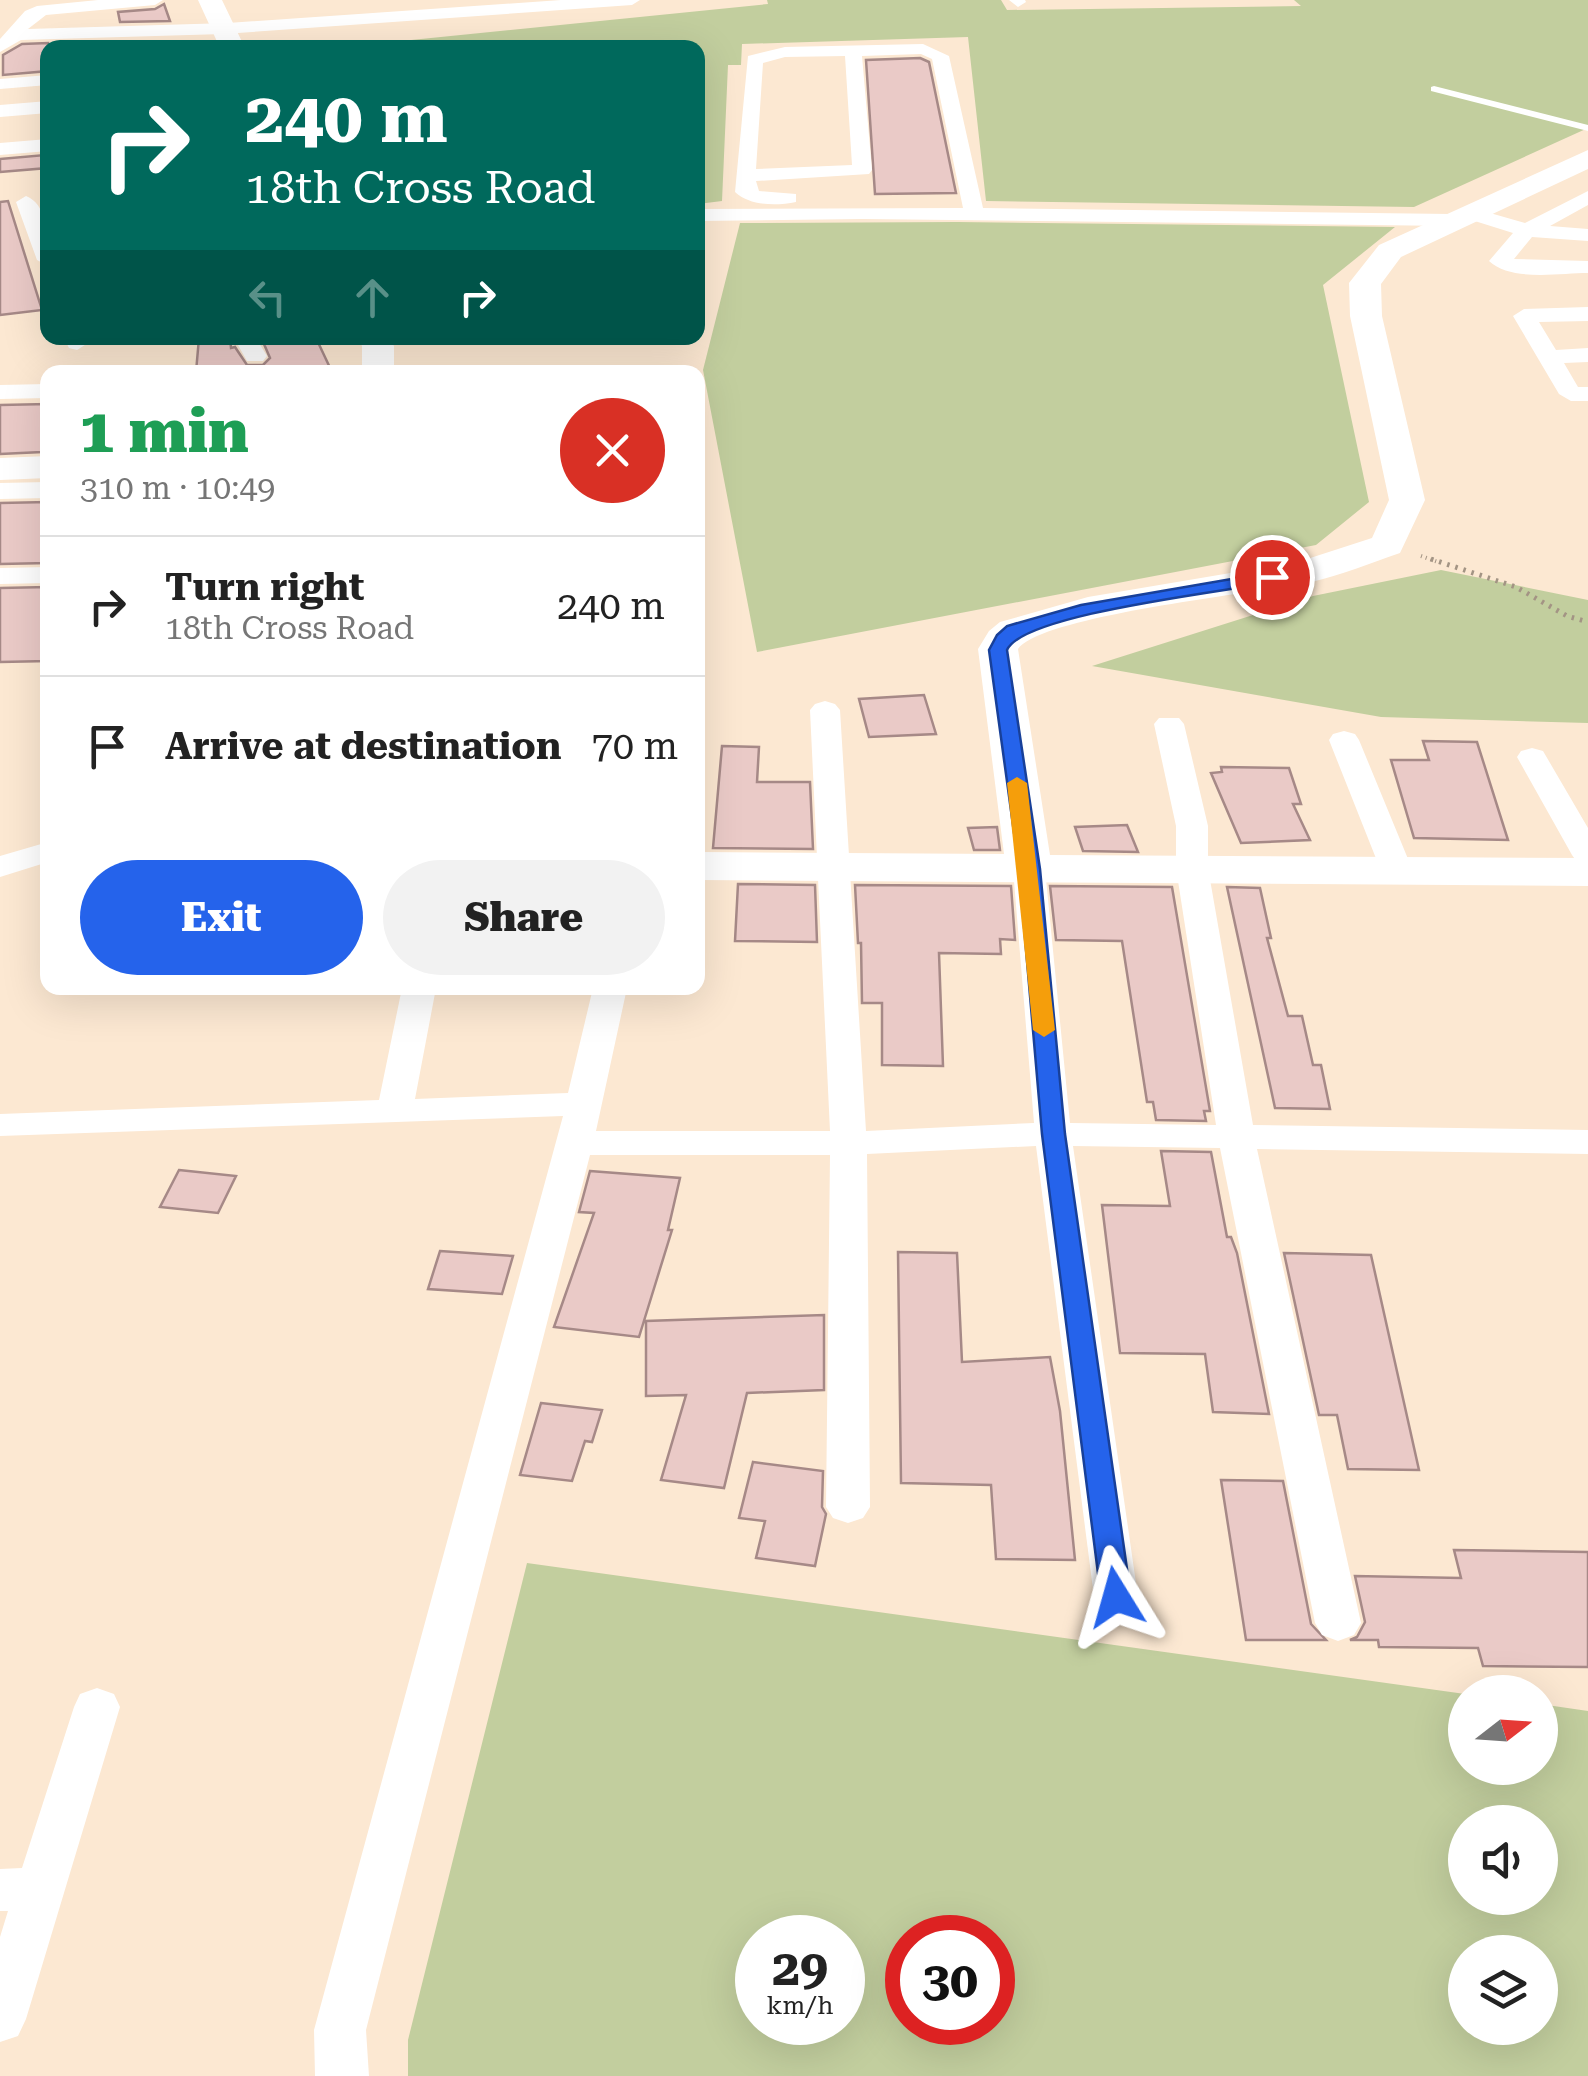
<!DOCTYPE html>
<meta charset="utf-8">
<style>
body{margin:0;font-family:"Roboto Serif",serif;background:#f2f2f2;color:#222;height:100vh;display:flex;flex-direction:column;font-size:38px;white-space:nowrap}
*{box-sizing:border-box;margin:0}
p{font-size:32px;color:#767676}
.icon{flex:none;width:55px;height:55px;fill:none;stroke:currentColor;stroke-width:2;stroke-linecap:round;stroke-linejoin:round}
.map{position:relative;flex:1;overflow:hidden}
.side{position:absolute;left:40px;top:365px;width:665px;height:630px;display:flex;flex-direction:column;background:#fff;border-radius:20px;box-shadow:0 10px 40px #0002}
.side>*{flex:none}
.top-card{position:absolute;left:40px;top:40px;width:665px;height:305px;border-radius:20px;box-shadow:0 10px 40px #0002;background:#00695c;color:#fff;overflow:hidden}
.needle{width:65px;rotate:73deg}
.buttons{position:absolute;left:1448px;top:1675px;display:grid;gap:20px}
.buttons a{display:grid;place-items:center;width:110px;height:110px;border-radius:50%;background:#fff;box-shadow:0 10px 40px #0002;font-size:50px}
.speed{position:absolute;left:735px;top:1915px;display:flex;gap:20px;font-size:50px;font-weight:700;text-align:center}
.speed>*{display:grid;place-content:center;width:130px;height:130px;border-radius:50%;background:#fff;box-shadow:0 10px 40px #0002;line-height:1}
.speed small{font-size:25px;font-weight:400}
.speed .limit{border:15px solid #d22;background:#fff;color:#111}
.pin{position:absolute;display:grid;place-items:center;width:85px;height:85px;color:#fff;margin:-42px;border:5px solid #fff;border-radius:50%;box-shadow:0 2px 10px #0007}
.me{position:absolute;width:110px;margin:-55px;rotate:352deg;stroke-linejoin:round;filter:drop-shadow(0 0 8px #0008)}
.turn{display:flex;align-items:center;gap:35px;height:210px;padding:0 40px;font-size:45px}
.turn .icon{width:130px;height:130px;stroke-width:2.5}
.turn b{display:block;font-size:70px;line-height:85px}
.lanes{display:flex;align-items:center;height:95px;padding:0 40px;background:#0003;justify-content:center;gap:50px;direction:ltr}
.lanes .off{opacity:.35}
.round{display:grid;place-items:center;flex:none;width:105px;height:105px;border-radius:52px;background:#f2f2f2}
.headline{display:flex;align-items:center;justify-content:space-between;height:170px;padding:0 40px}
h1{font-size:60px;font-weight:800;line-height:75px;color:#1e9e55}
.action{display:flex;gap:20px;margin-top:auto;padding:20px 40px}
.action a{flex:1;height:115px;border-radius:60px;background:#2563eb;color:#fff;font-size:40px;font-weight:800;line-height:115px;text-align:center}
.action a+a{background:#f2f2f2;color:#222}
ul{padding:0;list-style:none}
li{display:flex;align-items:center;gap:30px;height:140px;padding:0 40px;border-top:2px solid #e0e0e0}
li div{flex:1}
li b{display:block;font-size:38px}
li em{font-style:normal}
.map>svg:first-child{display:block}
</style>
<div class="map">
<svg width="1588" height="2076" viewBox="0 0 1588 2076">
<rect width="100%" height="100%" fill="#fce8d2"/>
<path fill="#c2ce9e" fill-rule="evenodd" d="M767,0H1001L1007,10L1301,6L1294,0H1588V128L1414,207L986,201L968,37L742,44L741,65H728L722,201L698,204V48H332L768,4Z
M957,222L1395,227L1323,285L1369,502L1316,545L757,652L703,370L740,223Z
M1441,570L1588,600V723L1381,717L1092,666L1313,596Z
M527,1563L1465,1694V1768H1540V1704L1588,1711V2076H408V2040ZM1465,1822H1540V1898H1465ZM758,1938H842V2022H758ZM908,1938H992V2022H908ZM1465,1952H1540V2028H1465Z"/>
<path fill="#eacac7" stroke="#a68987" stroke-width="2.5" d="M164,4L170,21L120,22L118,12L155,9Z
M48,43V71L3,75V55L22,44Z
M920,58L929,62L956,193L875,194L866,60Z
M45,155L47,168L0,172V159Z
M8,201L42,310L0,315V202Z
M199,338H230L231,348L235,347L247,365H263L270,358L264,344L316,338L332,372H196Z
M48,404V440L42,452L0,454V405Z
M48,502V563L0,564V503Z
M48,587V661L0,662V588Z
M924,695L936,734L869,737L859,699Z
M1423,741L1477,742L1508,840L1414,838L1391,760H1429Z
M722,746L759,747L757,782H810L813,849L713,848Z
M1221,767L1289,768L1301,804H1293L1310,840L1241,843L1211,773L1222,772Z
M1127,825L1138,852L1083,851L1075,827Z
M997,827L1000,850H974L968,828Z
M738,884L815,885L817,942L735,941Z
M855,885L1011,886L1015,940L1000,939L1001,954L939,953L943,1066L882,1065V1003H862L861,943H858Z
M1050,886L1172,887L1210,1111H1204L1206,1121L1156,1120L1153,1102H1147L1122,941L1056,940Z
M1227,887L1260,888L1271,938H1267L1288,1016H1302L1313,1065H1321L1330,1109L1275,1108Z
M1161,1151L1211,1152L1227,1237H1231L1237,1253L1269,1414L1213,1412L1205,1354L1120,1353L1102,1205L1170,1206Z
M179,1170L236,1176L218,1213L160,1207Z
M590,1171L680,1178L668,1230H672L639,1337L554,1327L594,1213L579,1212Z
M440,1251L513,1256L502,1294L428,1289Z
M898,1252L957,1253L962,1362L1050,1357L1060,1411L1075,1560L996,1559L991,1485L901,1483Z
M1284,1253L1371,1255L1419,1470L1348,1469L1337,1415H1319Z
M824,1315V1390L747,1393L724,1488L661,1480L686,1395L646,1396V1321Z
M541,1403L602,1410L592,1442L585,1441L572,1481L520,1475Z
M753,1462L823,1471L822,1507L826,1514L815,1566L756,1558L765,1521L739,1518Z
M1221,1480L1283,1481L1311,1624L1326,1640H1246Z
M1454,1550L1588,1552V1667L1483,1666L1478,1648L1379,1647L1378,1640H1350L1357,1637L1365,1622L1355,1576L1461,1578Z"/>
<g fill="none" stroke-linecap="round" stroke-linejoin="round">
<path stroke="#a39484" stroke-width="4" stroke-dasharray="1 4" stroke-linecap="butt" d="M1421,556L1438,562"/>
<path stroke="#a39484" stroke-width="5" stroke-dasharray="2.5 6" stroke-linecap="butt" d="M1431,559L1516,587L1567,616L1588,622"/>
<path fill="#fff" fill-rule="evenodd" d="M1434,86L1588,125V131L1431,91V87Z"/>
<path fill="#fff" fill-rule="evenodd" d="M98,0H163L155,5L46,15L28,29L228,23L561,0H640L632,5L223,34L21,40L0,52V39L25,11L37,6Z
M1009,0H1025L1026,2L1018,7Z
M923,44L949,56L983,208L1451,214L1461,220L1451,226L863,219L698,221V209L963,208L932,59L921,54L862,56L872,170L869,174L756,181L759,191L796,194V202C776,206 750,206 735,192L748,56L785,47ZM845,56L852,165L756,169L763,63L785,57Z
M48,75V85L0,89V79Z
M48,101V113L0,117V105Z
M48,139V151L0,155V143Z
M1588,191V205L1550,226L1588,229V241L1532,237L1514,259L1588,261V273C1559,273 1512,282 1489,261L1513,233L1462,217L1459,213L1469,207L1525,223Z
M26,196C50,205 48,245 48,266L37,260L16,202Z
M1588,307V321L1539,322L1556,350L1588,348V362L1564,363L1578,387H1588V401H1571L1559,394L1513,316L1524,309Z
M64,338H86L88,343L77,350L69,348Z
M234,338H256L267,356L263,361H247Z
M48,384V398L0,399V385Z
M48,482V498L0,499V483Z
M48,567V583L0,584V568Z
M825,701L835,704L840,710L866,1131L1034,1123L1013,869L1018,862H1040L1045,869L1070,1123L1216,1125L1176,868V826L1154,724L1159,718H1179L1184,724L1208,826V868L1253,1125L1588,1130V1154L1257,1149L1361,1623L1354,1635L1338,1641L1322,1635L1315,1623L1220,1148L1073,1146L1138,1597L1132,1609L1116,1614L1100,1609L1094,1597L1036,1146L867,1154L870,1507L863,1518L848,1523L833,1518L826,1507L830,1155H590L366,2030L369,2076H315L314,2030L563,1116L0,1136V1114L379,1100L402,988H436L415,1099L568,1093L593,988H627L596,1131H830L810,710L815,704Z
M1344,731L1355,734L1359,740L1413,871L1408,878H1386L1381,871L1329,740L1333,734Z
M1532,748L1543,751L1588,828V865L1577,862L1572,855L1517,757L1521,751Z
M48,842V862L0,877V856Z
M97,1688L114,1694L120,1707L26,2019L18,2036L0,2042V1937L8,1911H0V1869L22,1868L74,1707L80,1694Z"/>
<path fill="#fff" fill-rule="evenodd" d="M198,0H222L245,48H220Z
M1588,150V169L1401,257L1381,284L1382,316L1425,500L1400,553C1371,563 1341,575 1311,582C1259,593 1043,615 1018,649L1050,855L1588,858V886L698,880V852L1004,854L978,649L989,631L1000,622L1088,597L1301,561L1372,538L1389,500L1350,316L1349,283L1379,245Z
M357,338H389L394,346V372H362V346Z
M48,456V478L0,480V458Z"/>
</g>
<path fill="#2563eb" stroke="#184099" stroke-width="2.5" d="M1272,572L1280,577L1278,581C1232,591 1023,613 1007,650L1040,869L1065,1134L1131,1597L1126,1605L1116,1608L1106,1605L1101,1597L1042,1134L1019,869L989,650L997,635L1007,626L1081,605Z"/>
<path fill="#f59e0b" d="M1017,777L1027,783L1055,1030L1044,1037L1033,1030L1007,783Z"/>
</svg>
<div class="buttons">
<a><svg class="needle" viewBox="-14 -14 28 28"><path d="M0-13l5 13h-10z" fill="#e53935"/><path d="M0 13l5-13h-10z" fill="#767676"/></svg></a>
<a><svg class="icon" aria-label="sound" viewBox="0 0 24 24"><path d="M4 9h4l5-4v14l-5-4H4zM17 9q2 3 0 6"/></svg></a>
<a><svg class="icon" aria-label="layers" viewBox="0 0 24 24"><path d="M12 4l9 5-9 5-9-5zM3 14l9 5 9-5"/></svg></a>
</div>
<div class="speed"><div>29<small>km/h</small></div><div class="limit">30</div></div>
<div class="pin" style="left:1272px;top:577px;background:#d93025"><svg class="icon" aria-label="arrive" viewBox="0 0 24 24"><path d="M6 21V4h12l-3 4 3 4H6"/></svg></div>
<svg class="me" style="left:1116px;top:1597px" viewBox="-20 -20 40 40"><path d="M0-17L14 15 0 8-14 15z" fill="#2563eb" stroke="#fff" stroke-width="4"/></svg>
<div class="top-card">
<div class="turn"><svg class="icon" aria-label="right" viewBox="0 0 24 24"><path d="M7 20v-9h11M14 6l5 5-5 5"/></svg><div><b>240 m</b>18th Cross Road</div></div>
<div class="lanes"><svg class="icon off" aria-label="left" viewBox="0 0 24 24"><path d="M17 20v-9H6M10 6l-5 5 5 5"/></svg><svg class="icon off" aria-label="ahead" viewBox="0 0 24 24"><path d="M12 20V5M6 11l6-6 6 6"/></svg><svg class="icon" aria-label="right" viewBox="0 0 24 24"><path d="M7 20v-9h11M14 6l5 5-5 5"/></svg></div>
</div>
<section class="side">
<div class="headline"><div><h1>1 min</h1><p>310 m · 10:49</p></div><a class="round" style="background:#d93025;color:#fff"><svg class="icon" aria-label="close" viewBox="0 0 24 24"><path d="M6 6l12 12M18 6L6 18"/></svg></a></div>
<ul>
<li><svg class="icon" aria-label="right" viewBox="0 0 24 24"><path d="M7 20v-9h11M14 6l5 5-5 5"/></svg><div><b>Turn right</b><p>18th Cross Road</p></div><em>240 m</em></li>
<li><svg class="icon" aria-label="arrive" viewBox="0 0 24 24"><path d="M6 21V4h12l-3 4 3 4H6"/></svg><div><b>Arrive at destination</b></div><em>70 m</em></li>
</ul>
<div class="action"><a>Exit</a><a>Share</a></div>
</section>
</div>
